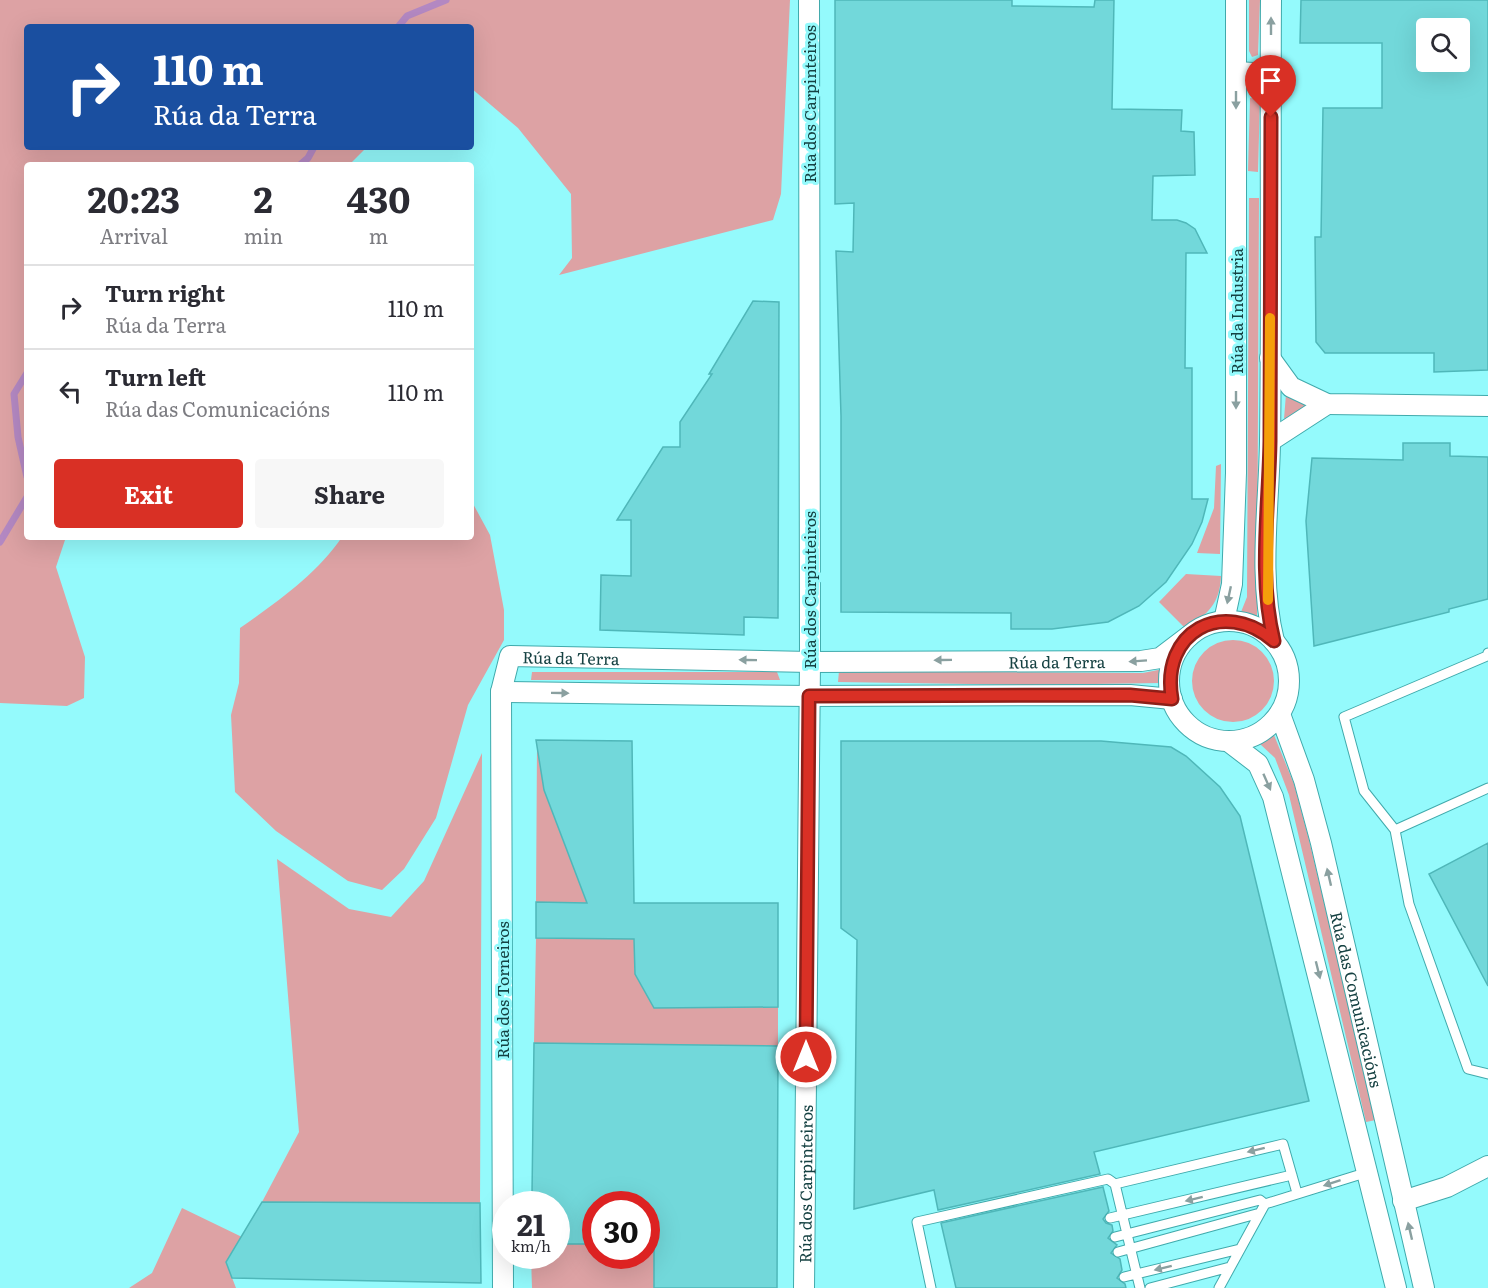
<!DOCTYPE html>
<meta charset="utf-8">
<style>
body{margin:0;font-family:Literata,serif;background:#f7f7f7;color:#2b2b33;height:100vh;display:flex;flex-direction:column;font-size:22px;white-space:nowrap}
*{box-sizing:border-box;margin:0}
p{font-size:20px;color:#7c7c81}
.icon{flex:none;width:33px;height:33px;fill:none;stroke:currentColor;stroke-width:2;stroke-linecap:round;stroke-linejoin:round}
.map{position:relative;flex:1;overflow:hidden}
.panel{position:absolute;left:24px;top:162px;width:450px;height:378px;display:flex;flex-direction:column;background:#fff;border-radius:6px;box-shadow:0 6px 24px #0002}
.panel>*{flex:none}
.banner{position:absolute;left:24px;top:24px;width:450px;height:126px;border-radius:6px;box-shadow:0 6px 24px #0002;background:#1a4fa0;color:#fff;overflow:hidden}
.tools{position:absolute;left:1416px;top:18px;display:grid;gap:12px}
.tools a{display:grid;place-items:center;width:54px;height:54px;border-radius:6px;background:#fff;box-shadow:0 6px 24px #0002;font-size:30px}
.speed{position:absolute;left:492px;top:1191px;display:flex;gap:12px;font-size:30px;font-weight:700;text-align:center}
.speed>*{display:grid;place-content:center;width:78px;height:78px;border-radius:50%;background:#fff;box-shadow:0 6px 24px #0002;line-height:1}
.speed small{font-size:15px;font-weight:400}
.speed .limit{border:9px solid #d22;background:#fff;color:#111}
.pin{position:absolute;display:grid;place-items:center;width:51px;height:51px;color:#fff;margin:-62px -26px;border-radius:50% 50% 50% 0;rotate:-45deg;box-shadow:0 0 6px #0007}
.pin .icon{rotate:45deg}
.me{position:absolute;width:66px;margin:-33px;rotate:0deg;stroke-linejoin:round;filter:drop-shadow(0 0 4px #0008)}
.turn{display:flex;align-items:center;gap:21px;height:126px;padding:0 30px;font-size:27px}
.turn .icon{width:78px;height:78px;stroke-width:2.5}
.turn b{display:block;font-size:42px;line-height:51px}
.eta{display:flex;justify-content:space-evenly;align-items:center;height:102px;text-align:center}
.eta b{font-size:36px;font-weight:700;line-height:42px}
.button{display:flex;gap:12px;margin-top:auto;padding:12px 30px}
.button a{flex:1;height:69px;border-radius:6px;background:#d93025;color:#fff;font-size:24px;font-weight:700;line-height:69px;text-align:center}
.button a+a{background:#f7f7f7;color:#2b2b33}
ul{padding:0;list-style:none}
li{display:flex;align-items:center;gap:18px;height:84px;padding:0 30px;border-top:2px solid #e1e1e2}
li div{flex:1}
li b{display:block;font-size:22px}
li em{font-style:normal}
.map>svg:first-child{display:block}
</style>
<div class="map">
<svg width="1488" height="1288" viewBox="0 0 1488 1288">
<rect width="100%" height="100%" fill="#94fafc"/>
<path fill="#dda2a4" d="M0,0H790L781,194L773,220L559,275L572,258L571,194L518,128L471,88V27H27V147H367L349,165H27V537H66L56,567L85,657L84,698L67,706L0,703Z
M1249,0H1260L1258,55L1252,57L1249,51Z
M1250,98L1260,99L1258,172L1248,171Z
M1249,198H1259L1257,617L1241,612L1247,597Z
M1286,394L1308,405L1284,419Z
M1221,464L1220,554L1197,553L1214,508L1216,466Z
M471,500L490,535L504,610V640L468,705L436,818L404,869L382,890L348,881L276,831L235,792L231,715L239,683L240,628C277,602 317,574 342,537H471Z
M1186,574L1221,576C1220,603 1208,615 1185,628L1159,602Z
M1192 681a41 41 0 1 1 82 0a41 41 0 1 1-82 0Z
M1163,669L1162,683L1028,685L838,682L839,671L1143,673Z
M532,672H777L780,680H531Z
M1274,735L1294,784L1309,840L1376,1120L1366,1122L1289,795L1275,758L1259,743Z
M537,745L544,790L587,903L536,902Z
M482,753L480,1203L262,1202L299,1132L277,859L349,909L391,917L424,881Z
M536,938L634,939L635,974L655,1008L778,1007V1046L534,1043Z
M182,1208L242,1237L226,1262L236,1288H129L152,1273Z
M557,1244H595L596,1256H646L647,1244H654V1288H532L531,1256H556Z"/>
<g fill="none" stroke-linecap="round" stroke-linejoin="round">
<path stroke="#b388c2" stroke-width="7" d="M398,27L407,16L446,0
M300,165L308,158L314,147
M27,373L14,394L18,437L27,477
M0,542L27,497"/>
</g>
<path fill="#72d8da" stroke="#4fb7b9" stroke-width="1.5" fill-rule="evenodd" d="M835,0H1012V6L1094,7L1095,0H1114L1112,109L1182,110L1181,131L1194,132L1195,175L1153,176L1152,220H1177L1186,223L1195,229L1207,253H1186L1185,368H1192V499H1208L1202,522L1192,544L1166,582L1139,606L1108,622L1052,629H1011V613L841,612V416L836,251L853,252L854,203L835,204Z
M1301,0H1488V370L1434,372V353H1325L1316,342L1315,237H1321L1323,108H1382V43H1300ZM1426,28H1460V62H1426Z
M753,301L779,302L778,618L744,617V635L600,630L601,575L631,576V520H617L663,447H680V422L712,374H709Z
M1403,443H1450V456L1488,457V599L1449,609V612L1314,646L1306,521L1312,458L1403,460Z
M536,740L632,741L634,903H778V1007L654,1008L635,974L634,939L536,938V902L587,903L544,790Z
M841,741H1101L1171,747L1186,756L1220,787L1240,816L1309,1101L1094,1152L1100,1174L938,1210L934,1190L854,1209L857,940L841,928Z
M1488,843V986L1429,874Z
M534,1043L778,1046L777,1288H654V1244H646V1204H596V1244H556V1204H535V1194H532Z
M1103,1187L1109,1211L1103,1219L1106,1223L1112,1225L1113,1231L1108,1238L1117,1245L1111,1253L1120,1259L1122,1270L1117,1278L1125,1284L1126,1288H956L941,1223Z
M262,1202L480,1203L481,1283L232,1278L226,1262Z"/>
<g fill="none" stroke-linecap="round" stroke-linejoin="round">
<g stroke="#40aaac" stroke-width="11">
<path id="lane" d="M1488,788L1395,830L1409,904L1468,1069L1488,1074
M1395,830L1364,791L1344,717L1487,656L1488,653
M1115,1184L1283,1144L1297,1193
M1110,1218L1292,1175
M1115,1237L1260,1200L1265,1204
M1118,1252L1260,1213
M1124,1277L1240,1249
M931,1288L917,1222L1108,1179L1115,1184L1140,1288
M1150,1288L1230,1267
M1219,1288L1265,1204L1368,1172"/>
</g>
<g stroke="#40aaac" stroke-width="22">
<g id="street">
<path d="M1271,0C1270,147 1272,294 1270,442C1269,507 1258,577 1274,641"/>
<path d="M1236,72L1271,74"/>
<path d="M1270,358L1291,387L1327,404L1488,406"/>
<path d="M1270,441L1327,404"/>
<path d="M1224,621L1232,584L1236,473V0"/>
<circle cx="1229" cy="681" r="60"/>
<path d="M501,692L809,696L1130,695L1172,699"/>
<path id="s1" d="M1280,714L1304,780L1321,843L1424,1288"/>
<path d="M1228,741L1258,764L1273,797L1396,1288"/>
<path d="M1403,1201L1447,1187L1488,1166"/>
<path id="s2" d="M503,1288L501,692L510,656L810,662L1141,661L1160,658L1189,636"/>
<path id="s3" d="M804,1288L810,662L809,0"/>
</g>
</g>
<use href="#lane" stroke="#fff" stroke-width="9"/>
<use href="#street" stroke="#fff" stroke-width="20"/>
</g>
<defs><path id="oneway-solid" d="M-6-.8H1V-3.2L6.5 0L1 3.2V.8H-6Z" transform="scale(1.5)"/></defs>
<g fill="#8aa0a0">
<use href="#oneway-solid" transform="translate(1271 26) rotate(-90)"/>
<use href="#oneway-solid" transform="translate(1236 100) rotate(90)"/>
<use href="#oneway-solid" transform="translate(1236 400) rotate(90)"/>
<use href="#oneway-solid" transform="translate(1229 595) rotate(102)"/>
<use href="#oneway-solid" transform="translate(748 660) rotate(-179)"/>
<use href="#oneway-solid" transform="translate(943 660) rotate(179)"/>
<use href="#oneway-solid" transform="translate(1138 661) rotate(176)"/>
<use href="#oneway-solid" transform="translate(560 693) rotate(1)"/>
<use href="#oneway-solid" transform="translate(1267 782) rotate(66)"/>
<use href="#oneway-solid" transform="translate(1329 877) rotate(-103)"/>
<use href="#oneway-solid" transform="translate(1318 970) rotate(76)"/>
<use href="#oneway-solid" transform="translate(1256 1150) rotate(166)"/>
<use href="#oneway-solid" transform="translate(1332 1183) rotate(162)"/>
<use href="#oneway-solid" transform="translate(1194 1199) rotate(166)"/>
<use href="#oneway-solid" transform="translate(1410 1231) rotate(-103)"/>
<use href="#oneway-solid" transform="translate(1163 1268) rotate(166)"/>
</g>
<g fill="none" stroke-linecap="round" stroke-linejoin="round">
<g stroke="#8d1f18" stroke-width="15">
<path id="route" d="M806,1057L809,696L1130,695L1172,699C1160,632 1223,597 1274,641C1258,577 1269,506 1270,441C1271,333 1270,225 1271,117"/>
</g>
<use href="#route" stroke="#d93025" stroke-width="10"/>
<path stroke="#f59e0b" stroke-width="10" d="M1268,600L1270,318"/>
</g>
<g text-anchor="middle" dominant-baseline="central" stroke-width="6" stroke-linejoin="round" paint-order="stroke">
<g font-size="16" fill="#154142" stroke="#94fafc">
<text transform="translate(809 104) rotate(-90)">Rúa dos Carpinteiros</text>
<text transform="translate(1236 311) rotate(-90)">Rúa da Industria</text>
<text transform="translate(809 590) rotate(-90)">Rúa dos Carpinteiros</text>
<text stroke="none"><textPath href="#s2" startOffset="694">Rúa da Terra</textPath></text>
<text stroke="none"><textPath href="#s2" startOffset="1180">Rúa da Terra</textPath></text>
<text transform="translate(502 990) rotate(-90)">Rúa dos Torneiros</text>
<text stroke="none"><textPath href="#s1" startOffset="296">Rúa das Comunicacións</textPath></text>
<text stroke="none"><textPath href="#s3" startOffset="104">Rúa dos Carpinteiros</textPath></text>
</g>
</g>
</svg>
<div class="tools">
<a><svg class="icon" aria-label="search" viewBox="0 0 24 24"><circle cx="10" cy="10" r="6"/><path d="M15 15l6 6"/></svg></a>
</div>
<div class="speed"><div>21<small>km/h</small></div><div class="limit">30</div></div>
<div class="pin" style="left:1271px;top:117px;background:#d93025"><svg class="icon" aria-label="arrive" viewBox="0 0 24 24"><path d="M6 21V4h12l-3 4 3 4H6"/></svg></div>
<svg class="me" style="left:806px;top:1057px" viewBox="-20 -20 40 40"><circle r="17" fill="#d93025" stroke="#fff" stroke-width="3"/><path d="M0-11L8 9 0 5-8 9z" fill="#fff"/></svg>
<div class="banner">
<div class="turn"><svg class="icon" aria-label="right" viewBox="0 0 24 24"><path d="M7 20v-9h11M14 6l5 5-5 5"/></svg><div><b>110 m</b>Rúa da Terra</div></div>
</div>
<section class="panel">
<div class="eta">
<div><b>20:23</b><p>Arrival</p></div>
<div><b>2</b><p>min</p></div>
<div><b>430</b><p>m</p></div>
</div>
<ul>
<li><svg class="icon" aria-label="right" viewBox="0 0 24 24"><path d="M7 20v-9h11M14 6l5 5-5 5"/></svg><div><b>Turn right</b><p>Rúa da Terra</p></div><em>110 m</em></li>
<li><svg class="icon" aria-label="left" viewBox="0 0 24 24"><path d="M17 20v-9H6M10 6l-5 5 5 5"/></svg><div><b>Turn left</b><p>Rúa das Comunicacións</p></div><em>110 m</em></li>
</ul>
<div class="button"><a>Exit</a><a>Share</a></div>
</section>
</div>
